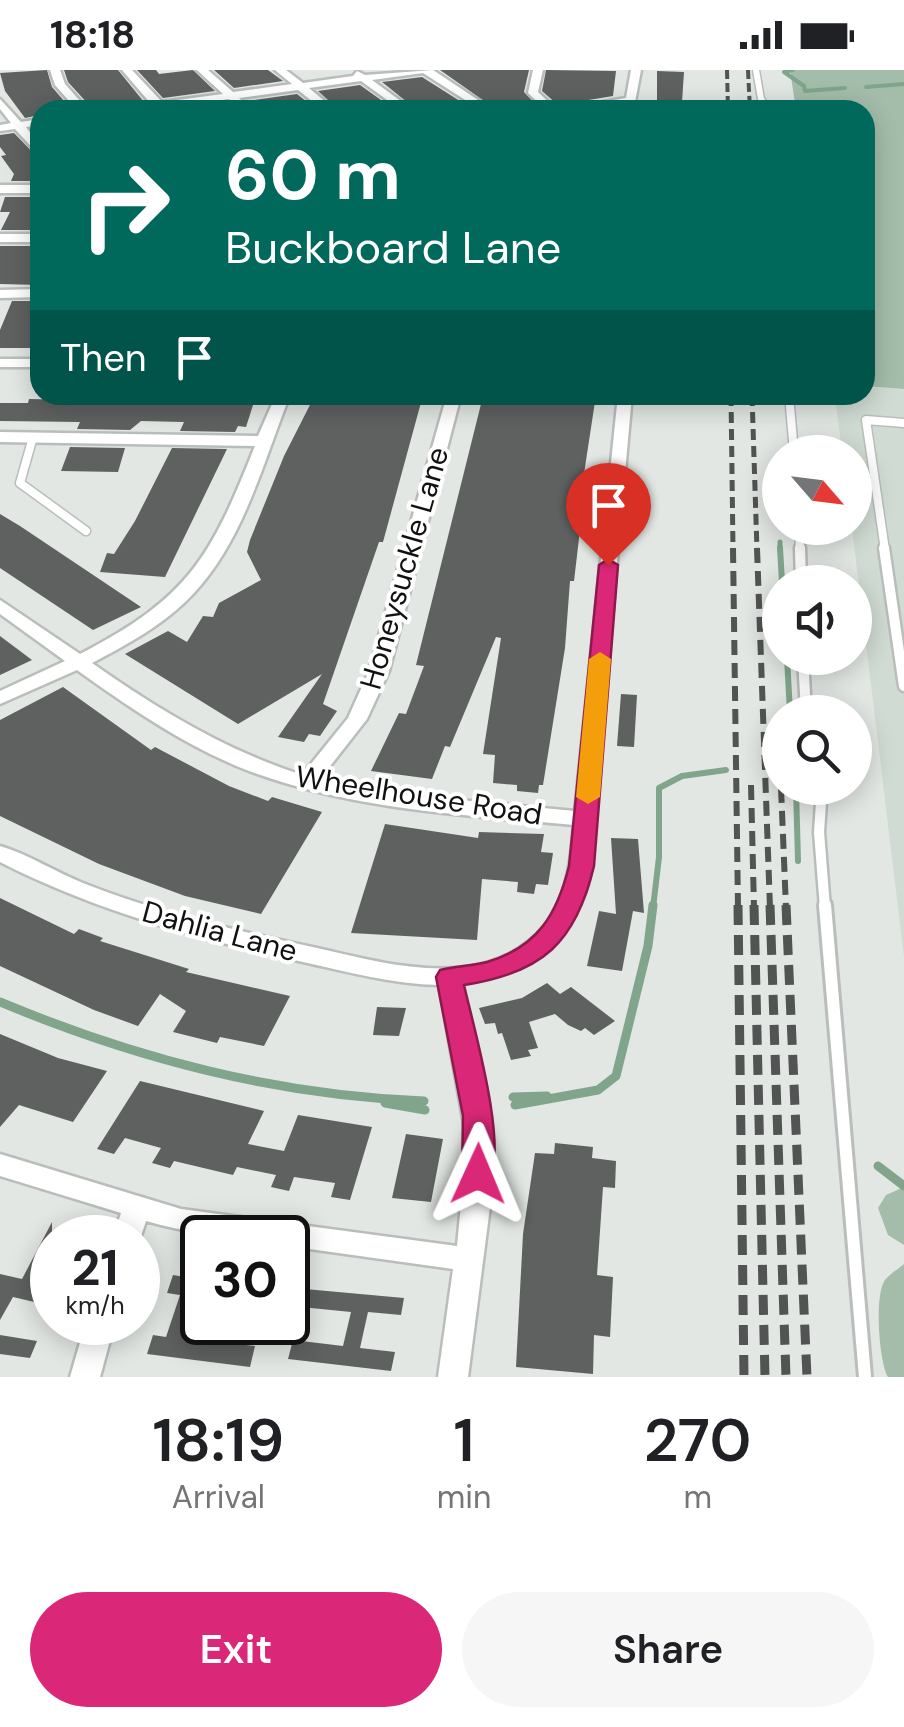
<!DOCTYPE html>
<style>
body{margin:0;font-family:"DM Sans",sans-serif;background:#f6f6f6;color:#202124;height:100vh;display:flex;flex-direction:column;font-size:38px;white-space:nowrap}
*{box-sizing:border-box;margin:0}
p{font-size:32px;color:#757577}
.icon{flex:none;width:55px;height:55px;fill:none;stroke:currentColor;stroke-width:2;stroke-linecap:round;stroke-linejoin:round}
.map{position:relative;height:1307px;overflow:hidden}
.side{display:flex;flex-direction:column;background:#fff;flex:1}
.side>*{flex:none}
.hud{position:absolute;left:30px;top:30px;width:845px;height:305px;border-radius:30px;box-shadow:0 5px 25px #0003;background:#00695c;color:#fff;overflow:hidden}
.needle{width:65px;rotate:118deg}
.buttons{position:absolute;left:762px;top:365px;display:grid;gap:20px}
.buttons a{display:grid;place-items:center;width:110px;height:110px;border-radius:50%;background:#fff;box-shadow:0 5px 25px #0003;font-size:50px}
.speed{position:absolute;left:30px;top:1145px;display:flex;gap:20px;font-size:50px;font-weight:700;text-align:center}
.speed>*{display:grid;place-content:center;width:130px;height:130px;border-radius:50%;background:#fff;box-shadow:0 5px 25px #0003;line-height:1}
.speed small{font-size:25px;font-weight:400}
.speed .limit{border:5px solid #111;border-radius:15px;background:#fff;color:#111}
.pin{position:absolute;display:grid;place-items:center;width:85px;height:85px;color:#fff;margin:-102px -42px;border-radius:50% 50% 50% 0;rotate:-45deg;box-shadow:0 0 10px #0007}
.pin .icon{rotate:45deg}
.me{position:absolute;width:110px;margin:-55px;rotate:1deg;stroke-linejoin:round;filter:drop-shadow(0 0 8px #0008)}
.turn{display:flex;align-items:center;gap:35px;height:210px;padding:0 30px;font-size:45px}
.turn .icon{width:130px;height:130px;stroke-width:2.5}
.turn b{display:block;font-size:70px;line-height:85px}
.then{display:flex;align-items:center;height:95px;padding:0 30px;background:#0003;gap:20px;font-size:38px}
.eta{display:flex;justify-content:space-evenly;align-items:center;height:170px;text-align:center}
.eta b{font-size:60px;font-weight:600;line-height:70px}
.button{display:flex;gap:20px;margin-top:auto;padding:20px 30px}
.button a{flex:1;height:115px;border-radius:60px;background:#db2777;color:#fff;font-size:40px;font-weight:600;line-height:115px;text-align:center}
.button a+a{background:#f6f6f6;color:#202124}
.status{display:flex;justify-content:space-between;align-items:center;height:70px;padding:0 50px;background:#fff;direction:ltr}
.status svg{height:28px;fill:currentColor}
.map>svg:first-child{display:block}
</style>
<div class="status"><b>18:18</b><svg viewBox="0 0 49 12"><path d="M0 12V9h3v3zM5 12V6h3v6zM10 12V3h3v9zM15 12V0h3v12zM26 1h20v11H26zM47 4h2v5h-2z"/></svg></div>
<div class="map">
<svg width="904" height="1307" viewBox="0 0 904 1307">
<rect width="100%" height="100%" fill="#e2e7e3"/>
<path fill="#d0dcd3" d="M865,316L904,319V887L852,458H855V382H842L835,325H865Z"/>
<path fill="#a4bdab" d="M790,0H904V319L865,316V40H796Z
M904,1117V1175L888,1165L878,1138L886,1125Z
M904,1194V1307H888C879,1292 874,1225 885,1210C890,1204 898,1199 904,1194Z"/>
<g fill="none" stroke-linecap="round" stroke-linejoin="round">
<path stroke="#81a58b" stroke-width="4" d="M793,0L784,2L804,16L805,21L845,18
M866,17L904,14"/>
<path stroke="#81a58b" stroke-width="5" d="M780,472V480"/>
<path stroke="#81a58b" stroke-width="6" d="M780,478L782,512
M787,588L790,642
M796,718L798,791
M653,838L659,787V718L682,706L726,700"/>
<path stroke="#81a58b" stroke-width="9" d="M0,932C137,989 275,1025 424,1031
M513,1027L547,1026
M385,1033L425,1040
M515,1035L598,1020L616,1006L648,876L653,835
M878,1096L904,1116"/>
</g>
<path fill="#5e615f" d="M47,0L52,17L71,39L40,40V45L25,48L5,21L0,3Z
M64,0H118L144,32L90,36L68,12Z
M137,0H156L159,4L193,0L215,21L163,28Z
M214,0H268L283,11L234,18Z
M440,0H529L524,22L539,38L497,40Z
M546,0L616,1L613,26L558,35L542,21Z
M657,1L684,2L682,32H657Z
M422,7L474,40H417L382,12Z
M360,15L395,40H339L318,21Z
M297,24L317,40H256L247,31Z
M14,63L40,90V111H11L14,104L1,86L6,85L0,77V65Z
M5,127H40V160H1L10,142H0Z
M0,176H40V215L0,214Z
M12,231H40V278H0V260Z
M315,325H423L383,472H379L323,634L337,641L320,666L309,664L304,672L278,667L322,604L238,654L125,584L168,561L187,572L203,546L213,547L219,533L261,510L247,482L250,470L284,386Z
M551,325H596L578,443L580,460L574,511H570L565,578L543,715H539L538,723L517,721V715L493,713L495,685L483,684L501,568L496,567L450,677L445,676L432,709L371,701L399,643L406,644L424,596L416,595L482,330L550,334Z
M29,329L173,332L179,329L254,332L246,357L238,356L235,362L180,361L184,352L141,351L130,360L77,359L80,352L0,351V333H28Z
M70,377L125,378L118,402L61,401Z
M172,378L227,379L165,507L100,502L107,483L114,484L135,451Z
M0,444L20,456L141,537L93,560L0,498Z
M0,566L32,590L0,605Z
M63,617L151,680L155,677L229,716L268,731L272,727L322,742L261,844L185,826L99,794L0,746V650Z
M621,624L637,625L634,677L617,676Z
M385,754L478,768L479,762L544,764L541,782L553,783L548,815L536,814L534,824L517,822L518,812L482,809L477,870L351,863Z
M611,768L638,769L644,843L633,841L622,901L587,896L599,841L616,844Z
M0,828L74,864L79,859L103,868L100,871L189,899L186,902L290,926L264,976L220,967L217,973L173,962L186,941L160,924L138,956L94,940L0,896Z
M547,913L560,924L571,917L615,951L594,965L585,958L581,961L568,955L555,944L529,952L538,978L528,980L531,986L511,990L502,963L498,964L495,953L485,954L479,938L522,928Z
M377,937L406,938L399,966L373,965Z
M0,964L58,988L107,1001L73,1052L19,1035L0,1057Z
M140,1011L264,1041L248,1074L284,1081L298,1045L372,1057L350,1130L331,1127L335,1113L294,1107L289,1121L271,1117L276,1105L237,1097L233,1105L174,1091L170,1098L152,1093L161,1078L125,1068L114,1084L97,1079Z
M406,1064L443,1069L431,1132L392,1128Z
M555,1073L593,1077L592,1088L616,1091L615,1118L603,1117L597,1205L613,1207L610,1267L594,1265L593,1304L516,1297L523,1164L535,1083L554,1084Z
M52,1152V1224L47,1235L13,1227L0,1250V1204L22,1209Z
M173,1205L202,1210L197,1258L207,1259L203,1270L255,1276L250,1297L147,1284L153,1265L166,1267L180,1225L167,1223Z
M305,1219L404,1228L401,1245L368,1242L360,1278L395,1282L391,1301L288,1289L293,1270L343,1276L351,1242L301,1237Z
M0,1265L37,1271L30,1288L0,1284Z"/>
<g fill="none" stroke-linecap="round" stroke-linejoin="round">
<g stroke="#babebb" stroke-width="9">
<path id="lane-far3" d="M756,0L761,29L769,40
M625,33L660,40"/>
</g>
<g stroke="#babebb" stroke-width="11">
<path id="lane-far2" d="M789,325L794,382
M33,367L20,413L86,461
M799,458L800,480
M885,480L866,350L904,353"/>
</g>
<g stroke="#babebb" stroke-width="15">
<path id="lane-far1" d="M800,478L801,512
M884,478L904,616
M803,588L806,642
M822,718L819,762L825,838"/>
</g>
<g stroke="#babebb" stroke-width="18">
<path id="lane" d="M825,835L865,1307"/>
</g>
<g stroke="#babebb" stroke-width="5">
<path id="street" d="M50,0H60L65,14L88,40H77L55,15Z
M122,0H132L162,32L223,24L197,0H208L233,22L292,14L275,0H286L303,13L353,6L357,1L365,5L433,0L493,40H481L423,3L372,10L413,40H401L361,11L309,18L335,40H323L298,20L239,28L252,40H241L229,29L167,38L168,40H122L151,34Z
M533,0H543L538,22L557,40H546L528,23Z
M631,0H641L635,32L585,40H558L626,28Z
M0,29L21,52L40,49V55L26,57L40,76V86L15,59L0,61V55L11,53L0,39Z
M0,115H40V123H0Z
M0,164H40V172H0Z
M40,219V227L0,228V220Z
M0,289H40V297H0Z
M276,325H290C263,392 244,470 193,524C165,554 128,574 92,593C157,639 225,680 302,705L348,648L369,601L447,325H461L389,601L367,649L320,709L417,726L575,741L618,325H632L588,815C567,875 525,906 462,914L493,1071L490,1137L468,1307H438L453,1199L288,1176V1168C238,1168 194,1165 146,1151L138,1175V1168H113L121,1143L0,1106V1084L181,1139L457,1176L467,1071L439,915C393,914 348,902 303,892C199,869 96,841 0,792V776C28,784 55,802 83,813C158,843 238,861 317,878C366,889 416,903 467,897C489,894 511,886 529,871C566,842 570,798 574,755C465,745 353,740 249,701C187,677 130,638 77,600L0,634V621L65,591L0,544V530L80,584C189,528 211,487 255,376L0,372V362L258,366Z
M86,1252H115L100,1307H70Z"/>
</g>
<use href="#lane-far3" stroke="#fff" stroke-width="6"/>
<use href="#lane-far2" stroke="#fff" stroke-width="8"/>
<use href="#lane-far1" stroke="#fff" stroke-width="10"/>
<use href="#lane" stroke="#fff" stroke-width="12"/>
<use href="#street" fill="#fff" fill-rule="evenodd"/>
<path stroke="#525453" stroke-width="4" stroke-dasharray="9 4" stroke-linecap="butt" d="M727,0L728,40
M748,0L750,40"/>
<path stroke="#525453" stroke-width="5" stroke-dasharray="11 6" stroke-linecap="butt" d="M731,325L733,480
M752,325L757,480"/>
<path stroke="#525453" stroke-width="6" stroke-dasharray="15 8" stroke-linecap="butt" d="M733,478L738,838
M757,478L770,838
M751,715L754,838
M781,718L786,838"/>
<path stroke="#525453" stroke-width="9" stroke-dasharray="20 10" stroke-linecap="butt" d="M738,835L744,1307
M754,835L765,1307
M770,835L786,1307
M786,835L807,1307"/>
</g>
<path fill="#db2777" stroke="#8e194d" stroke-width="2.5" d="M608,489L618,495L594,796C576,872 543,903 464,915C474,959 508,1075 489,1113L478,1117L467,1113L462,1104L463,1046L436,907L440,900C455,896 471,896 487,892C538,877 557,844 569,796L599,495Z"/>
<path fill="#f59e0b" d="M600,582L611,589L600,727L588,734L576,727L589,589Z"/>
<g text-anchor="middle" dominant-baseline="central" stroke-width="8" stroke-linejoin="round" paint-order="stroke">
<g font-size="30" fill="#101110" stroke="#fff">
<text transform="translate(404 498) rotate(-74)">Honeysuckle Lane</text>
<text transform="translate(419 725) rotate(9)">Wheelhouse Road</text>
<text transform="translate(220 861) rotate(15)">Dahlia Lane</text>
</g>
</g>
</svg>
<div class="buttons">
<a><svg class="needle" viewBox="-14 -14 28 28"><path d="M0-13l5 13h-10z" fill="#e53935"/><path d="M0 13l5-13h-10z" fill="#757577"/></svg></a>
<a><svg class="icon" aria-label="sound" viewBox="0 0 24 24"><path d="M4 9h4l5-4v14l-5-4H4zM17 9q2 3 0 6"/></svg></a>
<a><svg class="icon" aria-label="search" viewBox="0 0 24 24"><circle cx="10" cy="10" r="6"/><path d="M15 15l6 6"/></svg></a>
</div>
<div class="speed"><div>21<small>km/h</small></div><div class="limit">30</div></div>
<div class="pin" style="left:608px;top:495px;background:#d93025"><svg class="icon" aria-label="arrive" viewBox="0 0 24 24"><path d="M6 21V4h12l-3 4 3 4H6"/></svg></div>
<svg class="me" style="left:478px;top:1104px" viewBox="-20 -20 40 40"><path d="M0-17L14 15 0 8-14 15z" fill="#db2777" stroke="#fff" stroke-width="4"/></svg>
<div class="hud">
<div class="turn"><svg class="icon" aria-label="right" viewBox="0 0 24 24"><path d="M7 20v-9h11M14 6l5 5-5 5"/></svg><div><b>60 m</b>Buckboard Lane</div></div>
<div class="then">Then<svg class="icon" aria-label="arrive" viewBox="0 0 24 24"><path d="M6 21V4h12l-3 4 3 4H6"/></svg></div>
</div>
</div>
<section class="side">
<div class="eta">
<div><b>18:19</b><p>Arrival</p></div>
<div><b>1</b><p>min</p></div>
<div><b>270</b><p>m</p></div>
</div>
<div class="button"><a>Exit</a><a>Share</a></div>
</section>
